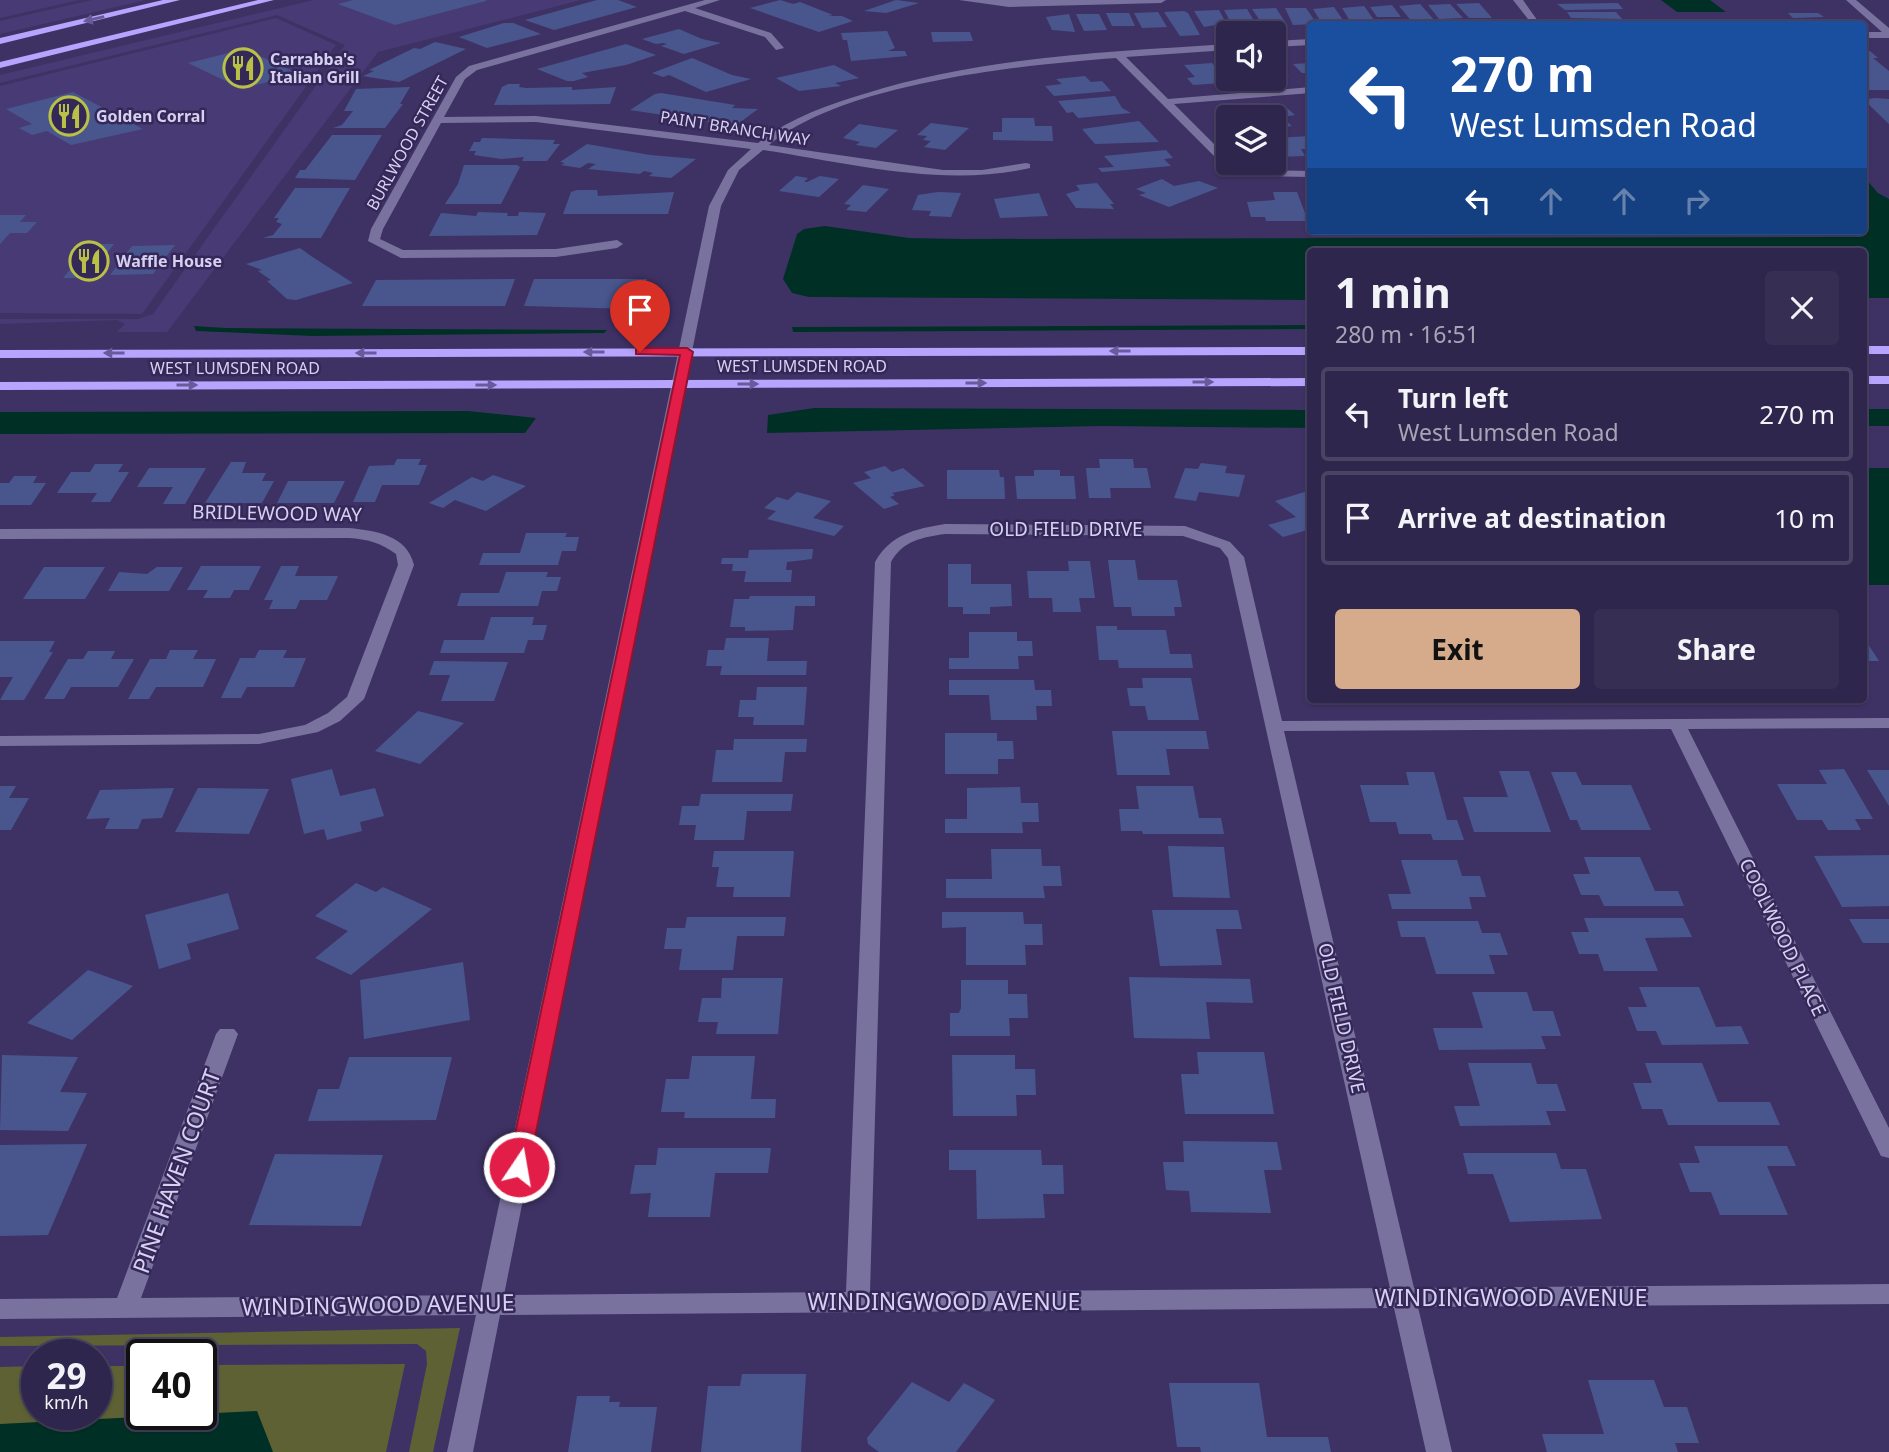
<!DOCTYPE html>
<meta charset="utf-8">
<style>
body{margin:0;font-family:"Noto Sans",sans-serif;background:#362e53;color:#f1f3f6;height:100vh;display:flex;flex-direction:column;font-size:26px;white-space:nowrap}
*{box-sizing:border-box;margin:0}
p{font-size:23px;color:#a7a5b5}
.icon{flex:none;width:38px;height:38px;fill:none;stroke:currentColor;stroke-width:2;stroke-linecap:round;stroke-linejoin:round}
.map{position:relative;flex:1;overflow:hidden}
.drawer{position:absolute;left:1307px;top:248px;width:560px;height:455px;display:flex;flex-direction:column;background:#2e264c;border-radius:7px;box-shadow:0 2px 5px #0004,0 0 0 2px #494364}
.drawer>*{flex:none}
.top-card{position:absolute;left:1307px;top:21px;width:560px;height:214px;border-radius:7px;box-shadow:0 2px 5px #0004,0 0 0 2px #494364;background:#1a4fa0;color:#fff;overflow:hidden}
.buttons{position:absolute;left:1216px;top:21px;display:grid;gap:14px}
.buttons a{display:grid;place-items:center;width:70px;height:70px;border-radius:7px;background:#2e264c;box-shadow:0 2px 5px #0004,0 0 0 2px #494364;font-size:35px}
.speed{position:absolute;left:21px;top:1339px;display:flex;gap:14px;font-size:35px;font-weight:700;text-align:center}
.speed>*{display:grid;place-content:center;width:91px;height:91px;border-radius:50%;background:#2e264c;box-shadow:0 2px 5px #0004,0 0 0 2px #494364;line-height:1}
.speed small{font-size:18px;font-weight:400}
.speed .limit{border:4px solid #111;border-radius:10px;background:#fff;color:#111}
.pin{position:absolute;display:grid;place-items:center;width:60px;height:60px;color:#fff;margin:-72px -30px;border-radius:50% 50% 50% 0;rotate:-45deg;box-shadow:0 0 7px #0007}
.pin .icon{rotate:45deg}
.me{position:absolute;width:77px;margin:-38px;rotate:12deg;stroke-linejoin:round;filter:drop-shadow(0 0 5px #0008)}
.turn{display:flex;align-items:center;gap:24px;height:147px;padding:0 28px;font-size:32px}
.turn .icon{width:91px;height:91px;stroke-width:2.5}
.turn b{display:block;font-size:49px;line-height:60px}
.lanes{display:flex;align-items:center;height:66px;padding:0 28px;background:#0003;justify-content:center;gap:35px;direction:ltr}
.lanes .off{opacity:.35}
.round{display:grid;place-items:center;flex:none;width:74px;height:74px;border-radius:7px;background:#362e53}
.headline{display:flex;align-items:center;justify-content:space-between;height:119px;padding:0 28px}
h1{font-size:42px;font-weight:700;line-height:52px}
.cta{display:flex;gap:14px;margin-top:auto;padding:14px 28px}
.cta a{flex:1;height:80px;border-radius:7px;background:#d6ab8b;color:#111;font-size:28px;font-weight:700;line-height:80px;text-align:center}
.cta a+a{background:#362e53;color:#f1f3f6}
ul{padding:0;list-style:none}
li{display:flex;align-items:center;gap:21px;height:94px;margin:0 14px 10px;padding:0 14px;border:4px solid #494364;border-radius:7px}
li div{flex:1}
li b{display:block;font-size:26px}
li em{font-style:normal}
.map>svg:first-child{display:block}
</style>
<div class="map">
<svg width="1889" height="1452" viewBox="0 0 1889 1452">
<rect width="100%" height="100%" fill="#3e3265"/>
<path fill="#483a74" d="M0,0H80L0,18Z
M92,0H146L0,34V21Z
M314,0H581L378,52L167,332H117L125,324L117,320L0,324V319H138L153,314L345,45L277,15L0,83V75Z
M276,18L336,45L142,314L0,313V86Z"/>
<path fill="#5d6133" d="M460,1328L433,1452H409L427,1364L426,1351L417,1344L0,1346V1337Z
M405,1364L386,1452H0V1367L37,1366V1414H96V1366H142V1414H201V1365Z"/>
<path fill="#003025" d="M1661,0H1710L1726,12H1677Z
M1864,177L1878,193L1889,199V298H1864V252H1311V300L809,297L792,293L783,279L797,234L804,229L825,226L909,238L963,239L1840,237L1852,235L1853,231H1864Z
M1311,325V329L793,332L792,327Z
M194,326L226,328L607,330L604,333L313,336L196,331Z
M814,408L1311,410V428L1103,426L767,433L768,415Z
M1864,409H1889V426H1864Z
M468,411L536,418L525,433L0,434V412Z
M1864,468H1889V585H1864Z
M257,1411L273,1452H0V1424Z"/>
<path fill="#49568d" d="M353,0H486V1L395,25L338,4Z
M597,0H618L637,7L554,30L525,20Z
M780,0L793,4L800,2L833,15L828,16H842L853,21L819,32L750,8Z
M896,0L919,3L886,13L864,11Z
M1479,3L1492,18H1469L1456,4Z
M1618,3L1623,9L1565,10L1557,4Z
M1420,4L1436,22L1413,23L1399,6Z
M1450,4L1463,18L1439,19L1428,5Z
M1392,5L1401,17H1377L1370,7Z
M1364,6L1374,20L1350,21L1342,8Z
M1334,7L1345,23L1321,22L1313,9Z
M1276,8L1287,25L1261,22L1252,9Z
M1285,8H1306L1317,24L1293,25Z
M1247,9L1257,26H1238L1231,23L1224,10Z
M1219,10L1226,23L1204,27L1194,11Z
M1184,11L1188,13L1200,35L1180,36L1164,12Z
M1158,12L1167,27L1142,28L1134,13Z
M1567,12H1616L1622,19L1571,18Z
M1106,13H1129L1135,26H1112Z
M1788,13H1818L1824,17L1793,18Z
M1069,14L1075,32L1052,30L1046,17Z
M1076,14H1099L1107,30L1084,31Z
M504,23H513L541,34L487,48L459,37Z
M679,29L702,39L721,43L684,54L661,46L667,44L663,43L656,44L642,39Z
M887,31L895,48L888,51H905L907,56L851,61L847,40H843L841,33Z
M931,32H970L973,41L933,42Z
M435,42L466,49L399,82L363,76L374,71L369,70L414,48L420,49Z
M626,44L656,55L626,65L582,73L588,77L574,81H567L537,69Z
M245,49L299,74L256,85L248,81L234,85L188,63Z
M1864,51H1870L1878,58H1873L1889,71V90H1864Z
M692,58L732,75L751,79L706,92L669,75L663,77L652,73Z
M1212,63L1226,78H1216L1221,83L1193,85L1187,78L1195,77L1184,65Z
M1274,63L1289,76L1274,77Z
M1311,63V73H1302L1293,64Z
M834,65L859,78L835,83L841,86L799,91L776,78Z
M1085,76L1091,82L1102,81L1111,91L1054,96L1045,86L1062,84L1056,79Z
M508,84H520L519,87L526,88L572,87V90L616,87L610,104L494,105L502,87Z
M410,87L400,104H403L385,128H333L342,125L353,111H344L356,89Z
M73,92L143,129L71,145L47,131L32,135L19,128L32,124L6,109Z
M661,93L735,105L732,108L758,109L735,126L630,110L655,94Z
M1115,96L1122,108L1131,113L1078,118L1073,112L1067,113L1058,101Z
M1874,98L1889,99V124L1864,100Z
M1287,108L1295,115L1282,117L1292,126L1274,128V117H1228V122L1220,114Z
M1002,118H1034L1035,126H1052L1053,141L993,140V132H1002Z
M1139,121L1159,142L1095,144L1082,129Z
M931,123L969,128L945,150L924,147L931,141L923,140L927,136L917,135Z
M859,124L898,130L876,148L856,145L860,142L843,138Z
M332,135H382L355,180L295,178L300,170H305Z
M1311,136V149H1301L1305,156L1274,157V138Z
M482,138L555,140L553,144H560L547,161H522L524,157L501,159L474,155L476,151H469L474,142H480Z
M587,144L650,155L696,159L671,178L649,176L653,173L644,171L640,174L588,169L596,164L588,163L580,168L561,165L565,163L560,162Z
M1166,150L1173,158L1164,159L1171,166L1102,172L1098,168L1114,167L1104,156Z
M464,165H517L520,167L501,204H445L458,184Z
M796,176L808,178L804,182H807L820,176L839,179L819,197L779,191Z
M1162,179L1174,186L1199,181L1218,188L1169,207L1139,195L1146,193L1136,189Z
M1097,183L1114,204H1110L1114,209L1076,208L1066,194L1080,190L1076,185Z
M863,185L889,189L866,212L846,210L851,205L844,204Z
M295,188H350L321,238H263L273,235L282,224L276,222L279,218H274Z
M577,190H597L598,196L674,192L668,214H563L571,192Z
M938,192L961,193L951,217L929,216L931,211L912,210L918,195Z
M1273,192H1297L1308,221H1266L1265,217H1251L1247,202L1275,200Z
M1039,193L1048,216L1000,218L994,199Z
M478,212L508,213L507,216H518L519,212L546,213L537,235L429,236L441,213L476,216Z
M0,215H26L20,222H37L27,233H10L0,244Z
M91,244H114L87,278H63Z
M175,245L153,274L110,275L132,246Z
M300,248L311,256L353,283L296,300L287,299L267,281L271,280L258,271L262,270L246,264Z
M515,279L505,306H362L376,280Z
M534,279H647L640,305H634L633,309L524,306Z
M397,459H421L418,465H427L419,485H382L375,502H353L369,466L394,465Z
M1099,459H1133L1134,468H1147L1151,488H1110L1111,498H1089L1086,468H1100Z
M231,462H246L242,473H266L262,481H274L262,503H205Z
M1201,463L1227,466L1225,473L1245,475L1239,497L1199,492L1196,501L1174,498L1185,468L1198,469Z
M95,464H123L118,472H129L110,502H91L97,493H57L71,472H90Z
M885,466L892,472L903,468L925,486L892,493L895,495L890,497L899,504L884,509L853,483L871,478L864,472Z
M149,468H206L185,504H163L173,487H137Z
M947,470H999L1000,477H1004L1005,499H947Z
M1034,470H1060V476H1074L1076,499H1017L1015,476H1034Z
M493,475L526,486L486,511L455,500L443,508L429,503L472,477L483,481Z
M14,476H37L33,483H46L31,505H0V483H9Z
M288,481H345L334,503H277Z
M1311,490V529L1283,537L1268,525L1296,517L1275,501Z
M797,492L831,501L813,518L844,526L834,536L767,519L776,511L764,508L777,497L788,500Z
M526,533H567L565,537H579L576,551H562L558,565H479L483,553H520Z
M813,549L812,559L787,562L786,570H792L791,582H744L746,571H732L733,564H721L722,558H748L749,550Z
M1108,560H1135L1138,580H1177L1182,607H1174L1175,616H1132L1131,607H1114Z
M1068,561H1090L1095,598H1079L1081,612H1053L1052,598H1029L1027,571H1069Z
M948,564H971V584H1011L1012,606L990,607V614H963V607H948Z
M201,566H261L249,590H234L230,598H203L208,590H187Z
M281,566H299L295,576H338L327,600H300L296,609H269L273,600H264Z
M44,567H105L85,599H23Z
M157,567H183L169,591H108L119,572L147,574Z
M506,572H548L546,577H561L557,591H542L538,606H457L461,593H499Z
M750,596H815V606H795L793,630L745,631V627H730L734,599H749Z
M491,617H534L532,625H547L543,640H528L524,653H440L444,640H484Z
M1096,626H1117V630H1166L1170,654H1191L1193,668H1119L1118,660H1099Z
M969,632H1017V641H1032L1033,656H1018L1019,669H949V658H969Z
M726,638H769L767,661H807L806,675H720L722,666H706L708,650H724Z
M1864,638L1879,661H1864Z
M0,641H55L49,652H53L24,700H0L13,677H0Z
M170,650H198L193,659H216L203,687H156L149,699H128L150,659H166Z
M259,650H287L283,658H306L294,687H247L241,698H221L240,658H255Z
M88,651H115L111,659H134L118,687H71L64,699H44L68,659H83Z
M434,661L508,662L494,701H441L450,675H429Z
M1142,678H1191L1199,720H1148L1145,706H1130L1127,688H1143Z
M949,680H1034L1035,690H1051L1052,706H1036L1037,720H991L989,695H949Z
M757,687H807L804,725H753L754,717H738L740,700H756Z
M418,711L464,723L420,764L375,751Z
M1112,731H1206L1209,749H1166L1170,775H1117Z
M945,733H997V741H1013L1014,759H998V774H945Z
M734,739H807L806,752H785L782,782H712L716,750H733Z
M332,769L340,796L375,788L384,816L360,822L362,831L327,840L324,829L304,834L291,779Z
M1844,769L1873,819H1855L1861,830H1828L1822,820H1797L1777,784H1827L1819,770Z
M1867,770H1889V806Z
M1499,771H1529L1551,832H1474L1463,797H1508Z
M1406,772H1434L1447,820H1457L1464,840H1433L1431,834H1399L1396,822H1370L1360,785H1409Z
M1551,772H1576L1582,785H1631L1651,830H1581L1577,820H1570Z
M0,786H16L9,798H29L11,830H0Z
M1136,786H1193L1199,818H1221L1224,834H1143L1142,831H1121L1119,809H1139Z
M1020,787L1021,803H1038L1039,822H1022L1023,833H945V819H967V788Z
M174,788L162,818L142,819L138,829H105L110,818L86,819L100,790Z
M198,788L269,789L249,834L175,832Z
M701,794H793L791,811H747L744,840H694L696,825H679L682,806H699Z
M1168,846L1224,847L1230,898L1173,897Z
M991,849H1041L1042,866H1060L1062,886H1043L1045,898H946V879H992Z
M714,851H794L790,897H733L734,887H716L719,867H712Z
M1889,855V906L1842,907L1814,856Z
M1584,857H1640L1655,891H1678L1684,906H1604L1599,895H1581L1573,874H1590Z
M1401,860H1457L1462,876H1480L1486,897H1469L1472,909H1392L1388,894H1411Z
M356,883L376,892L383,887L432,909L351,975L315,958L348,931L315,916Z
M228,893L239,929L187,944L191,959L159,969L145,915Z
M1152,910H1238L1242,929H1216L1222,965L1160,966Z
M942,912H1023L1024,924H1042L1043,945H1025L1026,965H966V927L942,928Z
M687,917H786L784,936H737L733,970H679L682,949H664L667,928H685Z
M1584,918H1683L1692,937L1645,938L1658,971H1604L1598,954H1579L1571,932H1589Z
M1849,919H1889V943H1863Z
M1397,921H1478L1482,933H1500L1508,955H1489L1495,974H1436L1425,937H1401Z
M463,962L470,1020L364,1039L360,980Z
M88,970L133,986L72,1040L27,1023Z
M1129,977L1250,979L1253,1003L1206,1002L1210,1039L1134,1038Z
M722,978H783L778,1034H716L718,1022H698L702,998H721Z
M961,980H1008V994H1027L1028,1018H1009L1010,1036H950V1013H959L961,1008Z
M1639,987H1699L1716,1027L1741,1026L1749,1044L1662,1045L1656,1031H1637L1628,1007H1647Z
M1472,992H1527L1533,1011H1553L1561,1036H1541L1546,1049L1439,1050L1433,1028H1483Z
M1197,1052H1264L1274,1114H1185L1181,1074H1199Z
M2,1055L78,1057L60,1092L87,1093L68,1131L0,1130Z
M952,1055H1015V1069H1035L1036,1095H1016L1017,1116H953Z
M692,1056H755L751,1099H776L775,1118H684L685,1112H661L666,1079H689Z
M349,1057H452L436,1120L308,1121L318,1089H339Z
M1468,1063H1531L1537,1084H1557L1566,1111H1546L1551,1125L1460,1126L1454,1106H1480Z
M1645,1063H1702L1718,1102H1770L1780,1125H1668L1662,1109H1642L1633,1083H1652Z
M1183,1141L1277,1142L1282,1170H1264L1271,1213L1191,1212L1189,1191L1166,1190L1163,1162H1184Z
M87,1144L48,1235L0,1236V1145Z
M1694,1146H1787L1796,1166H1767L1788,1215H1720L1711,1192H1690L1679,1163H1700Z
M658,1148H771L768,1173H715L710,1217H648L651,1193L630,1194L635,1165H656Z
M949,1150H1041L1042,1165H1063L1064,1194H1043L1045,1218L977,1219L976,1170H949Z
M1463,1153H1556L1561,1169H1586L1602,1219L1510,1222L1493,1174H1468Z
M275,1154L383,1155L361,1226L249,1225Z
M742,1374H806L801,1452H701L708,1386H740Z
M1588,1380H1654L1664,1407H1687L1699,1443H1675L1678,1452H1547L1542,1434H1604Z
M912,1382L949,1402L964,1383L995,1400L956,1452H879L868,1444L867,1438Z
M1169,1383H1259L1267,1437H1328L1331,1452H1201L1200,1447H1177Z
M577,1396H610L609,1402H620L619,1407H657L651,1452H568Z"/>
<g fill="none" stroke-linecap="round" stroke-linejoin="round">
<path fill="#7a729e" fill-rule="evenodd" d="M705,0H720L695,8L771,33L784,48L776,50L765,37L685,11L477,70L465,79L444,117L536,116L758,143C788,119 827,105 864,94C981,57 1106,52 1228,44V50L1126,57L1168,99L1311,87V93L1174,104L1228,158V163L1258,170L1311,171V177L1257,176L1225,167L1116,58C1021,65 843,83 769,145L943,170H982L1026,163L1030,164V168C942,188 850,163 763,150L739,170L721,206L504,1295L846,1292L875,562C891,534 915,529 945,524L1185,526L1230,542L1244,557L1282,721L1889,718V728L1688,729L1889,1128V1158L1881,1156L1878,1150L1671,729L1284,731L1414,1288L1889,1284V1304L1418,1307L1452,1452H1426L1394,1308L500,1315L473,1452H447L476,1315L0,1319V1299L117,1298L216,1034L220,1029H234L238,1034L141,1298L480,1295L709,206L728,170L751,149L536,122L441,123L383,229L380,239L403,250L556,249L617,240L623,244L617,248L556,257L401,258L368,241L371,229L456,77L469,66ZM945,534L1183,536L1220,548L1228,558L1390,1288L870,1292L891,562C902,541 923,537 945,534Z
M959,0H1166L1161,3L1009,7Z
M1513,0H1523L1540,24H1532Z
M1846,0H1856L1889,28V38H1864V32H1882Z
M1311,39V45L1274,47V41Z
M349,528C376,531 407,535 414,565L364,699L340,721L318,732L259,744L0,746V736L259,734L305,725L328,713L347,697L398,565L396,554C381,543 367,539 349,538L0,539V529Z"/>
<path fill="#b6a4fe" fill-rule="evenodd" d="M163,0H180L0,44V38Z
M258,0H274L0,68V62Z
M1864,346H1889V354H1864Z
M1311,347V355L0,358V350Z
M1864,376H1889V384H1864Z
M1311,378V386L0,390V382Z"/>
</g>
<defs><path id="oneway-solid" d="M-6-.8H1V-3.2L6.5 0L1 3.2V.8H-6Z" transform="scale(1.75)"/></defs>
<g fill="#685a9b">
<use href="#oneway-solid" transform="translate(94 19) rotate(167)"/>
<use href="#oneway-solid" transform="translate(1120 351) rotate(180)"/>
<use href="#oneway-solid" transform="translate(594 352) rotate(180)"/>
<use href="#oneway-solid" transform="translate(114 353) rotate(180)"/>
<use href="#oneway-solid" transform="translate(366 353) rotate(180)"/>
<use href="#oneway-solid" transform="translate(1203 382)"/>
<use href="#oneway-solid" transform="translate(976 383)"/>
<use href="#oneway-solid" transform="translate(748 384)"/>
<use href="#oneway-solid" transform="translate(187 385)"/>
<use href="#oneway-solid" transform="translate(486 385)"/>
</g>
<path fill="#e11d48" stroke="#92132f" stroke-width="2" d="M640,348H687L693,352L529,1167L526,1172H511L508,1167L680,355L636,354V349Z"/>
<defs>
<g id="restaurant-ring" transform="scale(2.0125)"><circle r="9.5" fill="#342859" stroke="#b9c046" stroke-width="1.5"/><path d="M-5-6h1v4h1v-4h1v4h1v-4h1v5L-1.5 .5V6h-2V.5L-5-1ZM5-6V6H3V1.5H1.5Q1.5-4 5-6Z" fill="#b9c046"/></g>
</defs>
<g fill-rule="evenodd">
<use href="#restaurant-ring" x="243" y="68"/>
<use href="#restaurant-ring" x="69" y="116"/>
<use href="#restaurant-ring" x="89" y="261"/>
</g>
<g text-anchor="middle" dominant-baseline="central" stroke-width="5" stroke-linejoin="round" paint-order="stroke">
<g font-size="16" font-weight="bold" fill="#d6d1f1" stroke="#342859" text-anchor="start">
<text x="270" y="59">Carrabba's<tspan x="270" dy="18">Italian Grill</tspan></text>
<text x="96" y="116">Golden Corral</text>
<text x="116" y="261">Waffle House</text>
</g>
<g font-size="16" fill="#d6d1f1" stroke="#342859">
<text transform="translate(735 128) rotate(9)">PAINT BRANCH WAY</text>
<text transform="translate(407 143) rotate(-61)">BURLWOOD STREET</text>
<text x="802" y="366">WEST LUMSDEN ROAD</text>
<text x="235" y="368">WEST LUMSDEN ROAD</text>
</g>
<g font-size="19" fill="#d6d1f1" stroke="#342859">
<text transform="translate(277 513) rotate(1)">BRIDLEWOOD WAY</text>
<text x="1066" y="529">OLD FIELD DRIVE</text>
<text transform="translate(1783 937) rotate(64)">COOLWOOD PLACE</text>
<text transform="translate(1342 1018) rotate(77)">OLD FIELD DRIVE</text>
</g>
<g font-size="23" fill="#d6d1f1" stroke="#342859">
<text transform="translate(176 1171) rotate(-70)">PINE HAVEN COURT</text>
<text x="1511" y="1297">WINDINGWOOD AVENUE</text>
<text x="944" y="1301">WINDINGWOOD AVENUE</text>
<text transform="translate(378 1304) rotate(-1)">WINDINGWOOD AVENUE</text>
</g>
</g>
</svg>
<div class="buttons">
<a><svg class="icon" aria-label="sound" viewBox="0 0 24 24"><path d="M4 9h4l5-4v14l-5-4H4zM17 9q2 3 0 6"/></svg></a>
<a><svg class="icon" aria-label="layers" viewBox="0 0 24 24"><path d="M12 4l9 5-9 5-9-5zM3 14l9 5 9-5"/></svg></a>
</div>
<div class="speed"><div>29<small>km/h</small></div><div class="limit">40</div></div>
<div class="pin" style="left:640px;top:352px;background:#d93025"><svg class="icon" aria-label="arrive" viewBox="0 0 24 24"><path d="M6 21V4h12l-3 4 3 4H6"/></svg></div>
<svg class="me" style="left:519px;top:1167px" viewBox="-20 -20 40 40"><circle r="17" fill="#e11d48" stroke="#fff" stroke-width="3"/><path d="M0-11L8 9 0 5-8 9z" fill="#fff"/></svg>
<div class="top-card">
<div class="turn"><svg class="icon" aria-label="left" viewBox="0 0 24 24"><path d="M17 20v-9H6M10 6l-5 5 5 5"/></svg><div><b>270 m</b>West Lumsden Road</div></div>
<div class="lanes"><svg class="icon" aria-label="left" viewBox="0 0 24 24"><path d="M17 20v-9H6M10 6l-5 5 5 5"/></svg><svg class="icon off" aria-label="ahead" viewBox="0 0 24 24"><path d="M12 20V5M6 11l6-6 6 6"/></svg><svg class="icon off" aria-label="ahead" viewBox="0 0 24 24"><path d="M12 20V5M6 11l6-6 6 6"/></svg><svg class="icon off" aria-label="right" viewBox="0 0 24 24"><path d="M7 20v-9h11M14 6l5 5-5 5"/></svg></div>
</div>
<section class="drawer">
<div class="headline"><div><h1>1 min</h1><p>280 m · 16:51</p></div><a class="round"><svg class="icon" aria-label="close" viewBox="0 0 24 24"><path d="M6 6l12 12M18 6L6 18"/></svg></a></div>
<ul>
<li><svg class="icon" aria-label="left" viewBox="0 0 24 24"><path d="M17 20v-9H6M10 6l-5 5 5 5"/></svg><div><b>Turn left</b><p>West Lumsden Road</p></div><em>270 m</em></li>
<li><svg class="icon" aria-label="arrive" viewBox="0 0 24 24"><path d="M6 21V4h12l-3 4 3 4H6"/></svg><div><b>Arrive at destination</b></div><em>10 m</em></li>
</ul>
<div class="cta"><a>Exit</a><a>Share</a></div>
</section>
</div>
